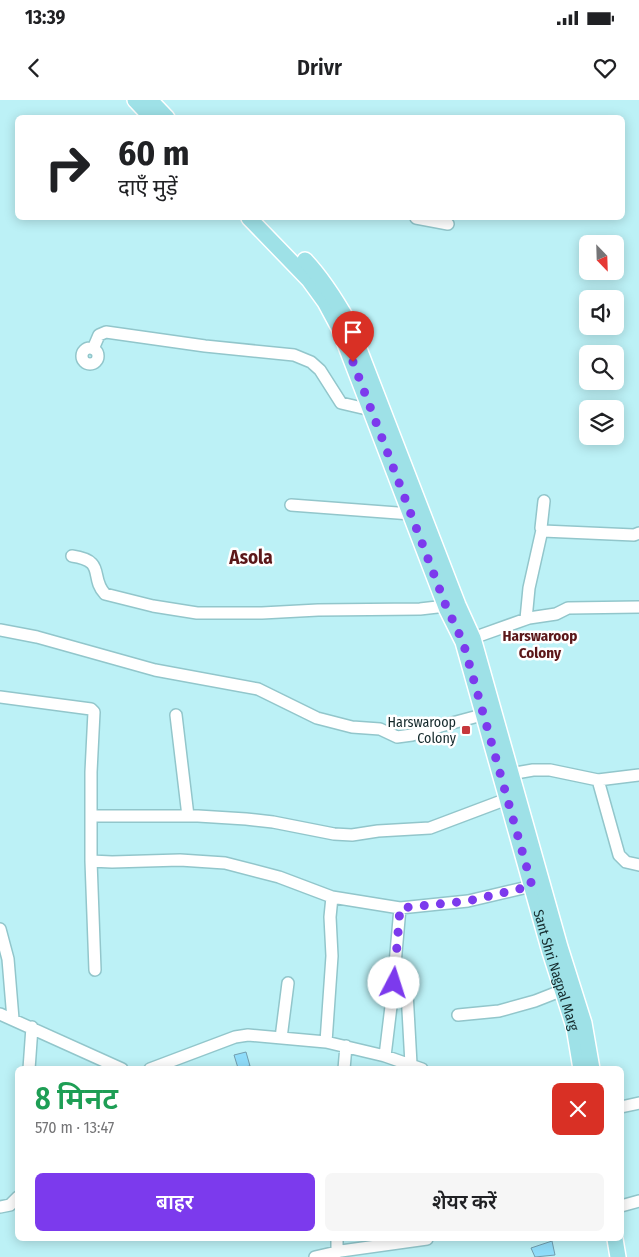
<!DOCTYPE html>
<html lang="hi">
<meta charset="utf-8">
<style>
body{margin:0;font-family:"Fira Sans Condensed","Noto Sans Devanagari",sans-serif;background:#f6f6f6;color:#202124;height:100vh;display:flex;flex-direction:column;font-size:19px;white-space:nowrap}
*{box-sizing:border-box;margin:0}
p{font-size:16px;color:#757577}
.icon{flex:none;width:28px;height:28px;fill:none;stroke:currentColor;stroke-width:2;stroke-linecap:round;stroke-linejoin:round}
.map{position:relative;flex:1;overflow:hidden}
.drawer{position:absolute;left:15px;top:966px;width:609px;height:175px;display:flex;flex-direction:column;background:#fff;border-radius:8px;box-shadow:0 2px 12px #0003}
.drawer>*{flex:none}
.banner{position:absolute;left:15px;top:15px;width:610px;height:105px;border-radius:8px;box-shadow:0 2px 12px #0003;background:#fff;color:#202124;overflow:hidden}
.needle{width:32px;rotate:157deg}
.fabs{position:absolute;left:579px;top:135px;display:grid;gap:10px}
.fabs a{display:grid;place-items:center;width:45px;height:45px;border-radius:8px;background:#fff;box-shadow:0 2px 12px #0003;font-size:25px}
.pin{position:absolute;display:grid;place-items:center;width:42px;height:42px;color:#fff;margin:-51px -21px;border-radius:50% 50% 50% 0;rotate:-45deg;box-shadow:0 0 5px #0007}
.pin .icon{rotate:45deg}
.me{position:absolute;width:55px;margin:-28px;rotate:5deg;stroke-linejoin:round;filter:drop-shadow(0 0 4px #0008)}
.turn{display:flex;align-items:center;gap:18px;height:105px;padding:0 20px;font-size:22px}
.turn .icon{width:65px;height:65px;stroke-width:2.5}
.turn b{display:block;font-size:35px;line-height:42px}
.round{display:grid;place-items:center;flex:none;width:52px;height:52px;border-radius:8px;background:#f6f6f6}
.overview{display:flex;align-items:center;justify-content:space-between;height:85px;padding:0 20px}
h1{font-size:30px;font-weight:600;line-height:38px;color:#1e9e55}
.cta{display:flex;gap:10px;margin-top:auto;padding:10px 20px}
.cta a{flex:1;height:58px;border-radius:8px;background:#7c3aed;color:#fff;font-size:20px;font-weight:600;line-height:58px;text-align:center}
.cta a+a{background:#f6f6f6;color:#202124}
.status{display:flex;justify-content:space-between;align-items:center;height:35px;padding:0 25px;background:#fff;direction:ltr}
.status svg{height:14px;fill:currentColor}
header{display:flex;justify-content:space-between;align-items:center;height:65px;padding:0 20px;background:#fff;font-size:22px;font-weight:600}
.map>svg:first-child{display:block}
</style>
<div class="status"><b>13:39</b><svg viewBox="0 0 49 12"><path d="M0 12V9h3v3zM5 12V6h3v6zM10 12V3h3v9zM15 12V0h3v12zM26 1h20v11H26zM47 4h2v5h-2z"/></svg></div>
<header><svg class="icon" aria-label="back" viewBox="0 0 24 24"><path d="M15 5l-7 7 7 7"/></svg>Drivr<svg class="icon" aria-label="heart" viewBox="0 0 24 24"><path d="M12 20l-8-8c-3-5 5-10 8-4 3-6 11-1 8 4z"/></svg></header>
<div class="map">
<svg width="639" height="1157" viewBox="0 0 639 1157">
<rect width="100%" height="100%" fill="#bcf1f6"/>
<path fill="#90ddfa" stroke="#719dae" d="M246,952L250,966L238,968L234,955Z
M552,1141L555,1155L535,1157L531,1148Z"/>
<g fill="none" stroke-linecap="round" stroke-linejoin="round">
<g stroke="#92c6cb" stroke-width="14">
<path id="minor" d="M416,118L448,124
M82 256a8 8 0 1 1 16 0a8 8 0 1 1-16 0Z
M93,249L99,235L106,232L205,246L294,255L311,262L320,270L341,303L371,310
M544,401L541,428L543,431L634,435L639,433
M291,405L411,414
M72,456C107,461 89,477 105,494L153,506L197,513H262L318,510L420,509L446,506
M526,519L529,488L542,430
M0,530L37,537L155,570L258,589L317,618L352,627L380,629L397,637L412,635L441,626L482,615
M473,538L529,518L556,514L568,508L639,507
M0,597L91,609L94,612L91,672V761L95,870
M176,615L188,716
M510,674L533,670H550L598,680L639,675
M598,680L619,755L626,762L639,765
M91,716H198L246,719L273,722L334,734L352,735L378,731L430,728L507,699
M91,761L112,762L180,760L225,763L279,777L332,797L400,808L468,801L532,786
M0,829L8,859L13,919
M407,892L411,964
M0,914L122,969
M458,915L499,911L535,901L563,890
M281,938L288,883
M326,942L332,856L330,817L332,797
M385,956L392,898L400,808
M29,969L32,927
M150,969L235,937L248,935L326,942L385,956L422,969
M344,969L346,946
M621,1007L639,1003
M621,1106L639,1101
M0,1107L10,1105L18,1097
M337,1139V1152
M315,1157L341,1151L427,1139"/>
</g>
<g stroke="#fff" stroke-width="18">
<g id="major">
<path d="M135,0L152,18"/>
<path d="M150,0L167,18"/>
<path id="s1" d="M249,118L309,180L325,202L339,228L447,510L463,542L550,852L574,927L581,969"/>
<path d="M305,160C323,179 336,200 349,223L458,505L473,538L560,847L584,923L592,969"/>
<path d="M615,1139L618,1157"/>
</g>
</g>
<use href="#minor" stroke="#fff" stroke-width="11"/>
<use href="#major" stroke="#9ee1e7" stroke-width="15"/>
</g>
<g fill="none" stroke-linecap="round" stroke-linejoin="round">
<path stroke="#7c3aed" stroke-width="9" stroke-dasharray="0 16.2" d="M353,262L446,506L463,542L532,786L468,801L400,808L394,883"/>
</g>
<rect fill="#c6373c" stroke="#fff" stroke-width="2" x="461" y="625" width="10" height="10" rx="2.5"/>
<g text-anchor="middle" dominant-baseline="central" stroke-width="5" stroke-linejoin="round" paint-order="stroke">
<g font-size="14" fill="#14292b" stroke="#fff" text-anchor="end">
<text x="456" y="622">Harswaroop<tspan x="456" dy="16">Colony</tspan></text>
</g>
<g font-size="14" fill="#14292b" stroke="#fff">
<text stroke="none"><textPath href="#s1" startOffset="822">Sant Shri Nagpal Marg</textPath></text>
</g>
<g font-size="15" font-weight="bold" fill="#5b1719" stroke="#fff">
<text x="540" y="536">Harswaroop<tspan x="540" dy="17">Colony</tspan></text>
</g>
<g font-size="19" font-weight="bold" fill="#5b1719" stroke="#fff">
<text x="251" y="457">Asola</text>
</g>
</g>
</svg>
<div class="fabs">
<a><svg class="needle" viewBox="-14 -14 28 28"><path d="M0-13l5 13h-10z" fill="#e53935"/><path d="M0 13l5-13h-10z" fill="#757577"/></svg></a>
<a><svg class="icon" aria-label="sound" viewBox="0 0 24 24"><path d="M4 9h4l5-4v14l-5-4H4zM17 9q2 3 0 6"/></svg></a>
<a><svg class="icon" aria-label="search" viewBox="0 0 24 24"><circle cx="10" cy="10" r="6"/><path d="M15 15l6 6"/></svg></a>
<a><svg class="icon" aria-label="layers" viewBox="0 0 24 24"><path d="M12 4l9 5-9 5-9-5zM3 14l9 5 9-5"/></svg></a>
</div>
<div class="pin" style="left:353px;top:262px;background:#d93025"><svg class="icon" aria-label="arrive" viewBox="0 0 24 24"><path d="M6 21V4h12l-3 4 3 4H6"/></svg></div>
<svg class="me" style="left:394px;top:883px" viewBox="-20 -20 40 40"><circle r="19" fill="#fff"/><path d="M0-13L10 11 0 6-10 11z" fill="#7c3aed"/></svg>
<div class="banner">
<div class="turn"><svg class="icon" aria-label="right" viewBox="0 0 24 24"><path d="M7 20v-9h11M14 6l5 5-5 5"/></svg><div><b>60 m</b>दाएँ मुड़ें</div></div>
</div>
<section class="drawer">
<div class="overview"><div><h1>8 मिनट</h1><p>570 m · 13:47</p></div><a class="round" style="background:#d93025;color:#fff"><svg class="icon" aria-label="close" viewBox="0 0 24 24"><path d="M6 6l12 12M18 6L6 18"/></svg></a></div>
<div class="cta"><a>बाहर</a><a>शेयर करें</a></div>
</section>
</div>
